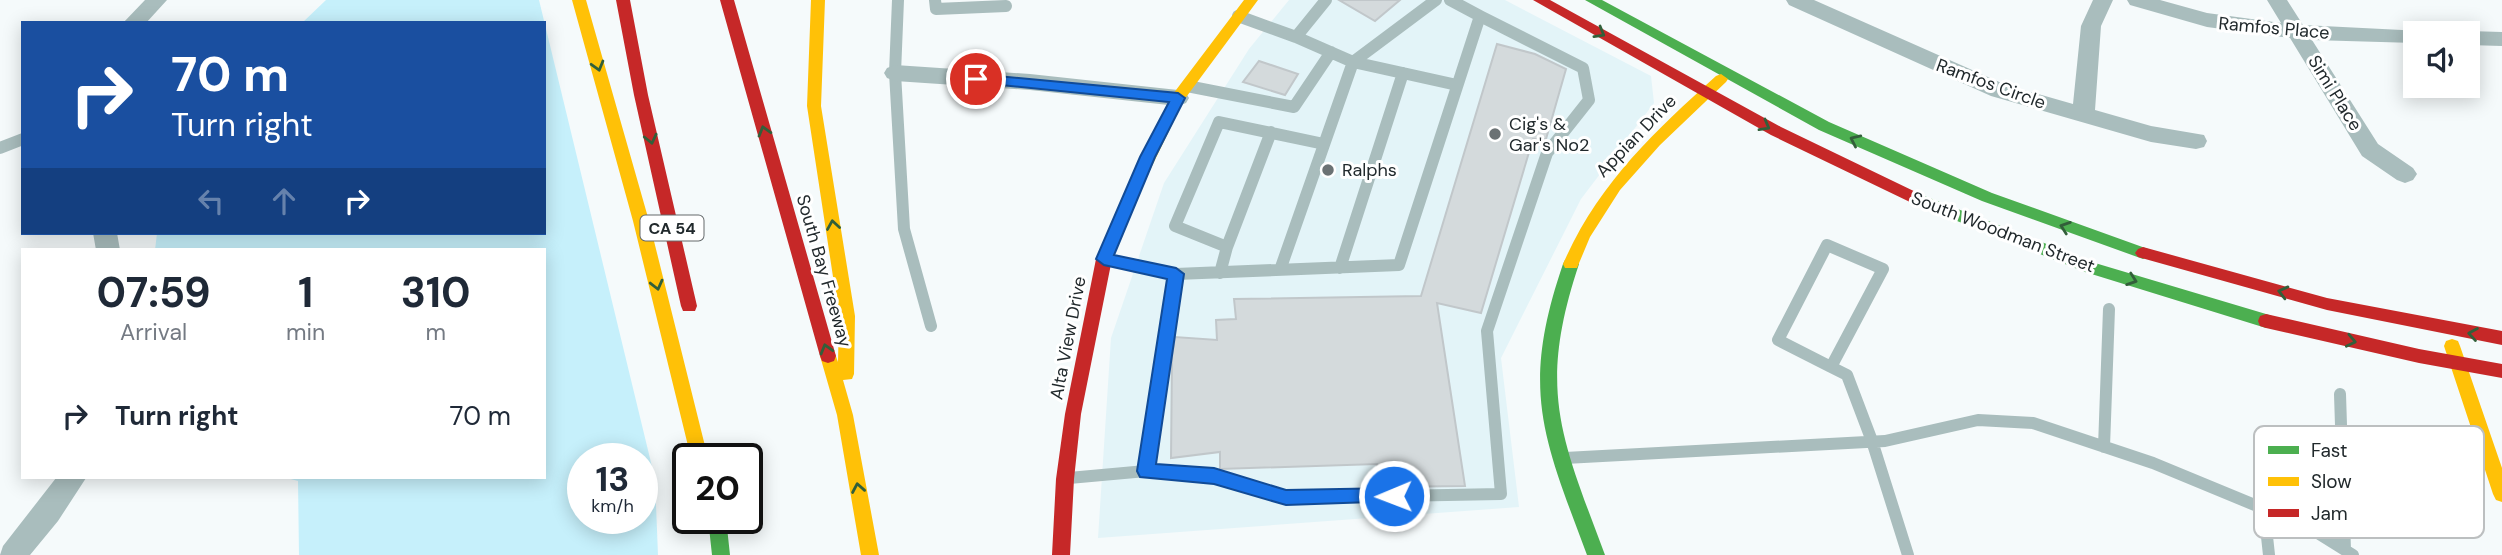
<!DOCTYPE html>
<style>
body{margin:0;font-family:"DM Sans",sans-serif;background:#f6f6f7;color:#1f2937;height:100vh;display:flex;flex-direction:column;font-size:26px;white-space:nowrap}
*{box-sizing:border-box;margin:0}
p{font-size:23px;color:#747a83}
.icon{flex:none;width:38px;height:38px;fill:none;stroke:currentColor;stroke-width:2;stroke-linecap:round;stroke-linejoin:round}
.map{position:relative;flex:1;overflow:hidden}
.side{position:absolute;left:21px;top:248px;width:525px;height:231px;display:flex;flex-direction:column;background:#fff;border-radius:0px;box-shadow:0 4px 18px #0003}
.side>*{flex:none}
.guide{position:absolute;left:21px;top:21px;width:525px;height:214px;border-radius:0px;box-shadow:0 4px 18px #0003;background:#1a4fa0;color:#fff;overflow:hidden}
.fabs{position:absolute;left:2403px;top:21px;display:grid;gap:14px}
.fabs a{display:grid;place-items:center;width:77px;height:77px;border-radius:0px;background:#fff;box-shadow:0 4px 18px #0003;font-size:35px}
.speed{position:absolute;left:567px;top:443px;display:flex;gap:14px;font-size:35px;font-weight:700;text-align:center}
.speed>*{display:grid;place-content:center;width:91px;height:91px;border-radius:50%;background:#fff;box-shadow:0 4px 18px #0003;line-height:1}
.speed small{font-size:18px;font-weight:400}
.speed .limit{border:4px solid #111;border-radius:10px;background:#fff;color:#111}
.pin{position:absolute;display:grid;place-items:center;width:60px;height:60px;color:#fff;margin:-30px;border:4px solid #fff;border-radius:50%;box-shadow:0 2px 7px #0007}
.me{position:absolute;width:77px;margin:-38px;rotate:269deg;stroke-linejoin:round;filter:drop-shadow(0 0 5px #0008)}
.turn{display:flex;align-items:center;gap:24px;height:147px;padding:0 35px;font-size:32px}
.turn .icon{width:91px;height:91px;stroke-width:2.5}
.turn b{display:block;font-size:49px;line-height:60px}
.lanes{display:flex;align-items:center;height:66px;padding:0 35px;background:#0003;justify-content:center;gap:35px;direction:ltr}
.lanes .off{opacity:.35}
.eta{display:flex;justify-content:space-evenly;align-items:center;height:119px;text-align:center}
.eta b{font-size:42px;font-weight:700;line-height:49px}
ul{padding:0;list-style:none}
li{display:flex;align-items:center;gap:21px;height:98px;padding:0 35px}
li div{flex:1}
li b{display:block;font-size:26px}
li em{font-style:normal}
.map>svg:first-child{display:block}
</style>
<div class="map">
<svg width="2502" height="555" viewBox="0 0 2502 555">
<rect width="100%" height="100%" fill="#f5fafb"/>
<path fill="#e3f4f8" d="M1289,0H1505L1651,76L1654,103L1581,199L1501,358L1519,507L1098,538L1111,338L1164,183L1249,49Z"/>
<path fill="#c6f0fb" fill-rule="evenodd" d="M326,0H539L655,479L658,555H299L298,481L287,478H544V250H155L157,233H544V23H302ZM642,458V518H583V458Z"/>
<path fill="#d4dadc" stroke="#c1c7ca" stroke-width="2" d="M1339,0H1400L1375,21Z
M1497,44L1535,54L1566,69L1546,139H1533L1481,313L1437,303L1465,486L1380,487L1377,464L1220,469V452L1171,458L1172,356L1175,337L1217,340L1216,320L1236,319L1234,299L1421,296Z
M1259,61L1298,74L1285,95L1243,82Z"/>
<g fill="none" stroke-linecap="round" stroke-linejoin="round">
<path stroke="#a9bdbd" stroke-width="12" d="M898,0L895,73L904,229L931,326
M935,0L936,9L1006,6
M1238,16L1296,37L1326,0
M1296,37L1353,62L1436,0
M1187,86L1294,107L1331,52
M0,148L23,139
M1827,245L1883,269L1831,367L1778,340Z
M1227,247L1271,132
M1340,268L1403,73
M1280,270L1353,62L1457,85
M1220,273L1227,247L1175,226L1219,122L1324,144
M1176,274L1399,265L1480,16L1450,0
M1831,367L1847,375L1872,441L1908,555
M2340,394L2345,550
M2104,447L2109,309
M1565,458L1885,441L1978,420L2033,423L2153,463L2308,527L2353,555
M1146,471L1214,476L1286,498L1501,494L1487,331L1547,153L1589,100L1583,68L1480,16
M1069,478L1146,471L1176,274L1105,259
M2264,509L2269,555"/>
<path fill="#a9bdbd" fill-rule="evenodd" d="M145,0H167L146,23H123Z
M1786,0H1814L2006,85L2073,104L2081,26L2093,0H2113L2101,26L2095,110L2151,126L2204,135L2207,141L2204,147L2196,149L2151,142L1991,96L1789,5Z
M2127,0H2160L2207,13L2281,23L2267,0H2287L2303,25L2422,31L2424,33H2415V43L2312,40L2378,144L2413,168L2417,174L2413,180L2405,183L2397,180L2362,156L2290,38L2207,27L2130,5Z
M2468,31L2502,32V46L2468,45V33H2460Z
M895,65L1030,74L1178,90L1186,93L1189,98L1186,103L1178,106L1030,90L895,81L887,78L884,73L887,68Z
M93,233H117L120,250H96Z
M56,478H86L58,521L30,555H0L3,546Z"/>
<path fill="#4caf50" fill-rule="evenodd" d="M1585,0H1602L1829,122L1992,193L2148,249L2151,253L2148,257L2143,259L1982,201L1819,130Z
M1917,193L2095,263L2266,314L2272,316L2274,321L2272,326L2266,328L2085,272L1912,203L1909,199Z
M1571,258L1577,260L1579,264C1537,390 1561,437 1605,555H1587C1543,437 1520,390 1563,264L1565,260Z
M708,518H726L730,555H712Z"/>
<path fill="#ffc107" fill-rule="evenodd" d="M572,0H586L649,221L708,458H691L633,221Z
M811,0H825L821,106L855,316L854,374L852,379L843,380L853,415L879,555H861L837,415L820,356L822,351L828,349L834,351L838,362L839,316L807,106Z
M1244,0H1258L1184,100L1137,197H1127L1125,193L1173,94Z
M1721,74L1728,79L1726,82L1660,145L1620,190L1590,237L1577,268H1565L1563,264C1598,184 1653,133 1716,76Z
M2452,339L2458,341L2460,346L2502,468V502L2496,500L2493,494L2444,346L2446,341Z"/>
<path fill="#c62828" fill-rule="evenodd" d="M616,0H630L648,95L697,306L695,311H683L681,306L634,95Z
M720,0H734L836,356L834,361L828,363L822,361L820,356Z
M1533,0H1550L1781,127L1922,195L1925,199L1917,205L1912,203L1771,135Z
M1132,187L1139,193L1112,259L1081,414L1074,479L1070,555H1052L1056,479L1065,414L1096,259L1125,193Z
M2143,247L2327,298L2502,331V345L2327,310L2138,257L2135,253L2138,249Z
M2266,314L2419,349L2502,364V378L2419,363L2266,328L2260,326L2258,321L2260,316Z"/>
</g>
<defs><path id="oneway-chevron" d="M-2-3.5L2.5 0L-2 3.5" fill="none" stroke-width="1.6" stroke-linecap="round" stroke-linejoin="round" transform="scale(1.75)"/></defs>
<g stroke="#325f3a">
<use href="#oneway-chevron" transform="translate(1600 33) rotate(30)"/>
<use href="#oneway-chevron" transform="translate(598 66) rotate(74)"/>
<use href="#oneway-chevron" transform="translate(1765 126) rotate(29)"/>
<use href="#oneway-chevron" transform="translate(764 131) rotate(-106)"/>
<use href="#oneway-chevron" transform="translate(651 139) rotate(77)"/>
<use href="#oneway-chevron" transform="translate(1855 140) rotate(-155)"/>
<use href="#oneway-chevron" transform="translate(833 225) rotate(-99)"/>
<use href="#oneway-chevron" transform="translate(2065 227) rotate(-161)"/>
<use href="#oneway-chevron" transform="translate(2132 280) rotate(19)"/>
<use href="#oneway-chevron" transform="translate(657 285) rotate(76)"/>
<use href="#oneway-chevron" transform="translate(2283 292) rotate(-166)"/>
<use href="#oneway-chevron" transform="translate(2473 334) rotate(-171)"/>
<use href="#oneway-chevron" transform="translate(2351 341) rotate(12)"/>
<use href="#oneway-chevron" transform="translate(826 349) rotate(-106)"/>
<use href="#oneway-chevron" transform="translate(858 488) rotate(-100)"/>
</g>
<path fill="#1a73e8" stroke="#114b97" stroke-width="2" d="M976,74L1178,93L1185,98L1155,157L1114,255L1176,268L1184,274L1156,464L1214,468L1286,490L1394,488L1400,490L1402,496L1400,501L1286,505L1214,484L1140,477L1137,471L1167,279L1104,265L1096,259L1140,157L1169,102L971,82L969,79Z"/>
<g fill="#6b7274" stroke="#fff" stroke-width="2.5">
<circle cx="1495" cy="134" r="7"/>
<circle cx="1328" cy="170" r="7"/>
</g>
<g text-anchor="middle" dominant-baseline="central" stroke-width="6" stroke-linejoin="round" paint-order="stroke">
<rect fill="#fff" stroke="#64696b" stroke-width="2" x="640.5" y="215.5" width="63" height="25" rx="5"/>
<g font-size="16" font-weight="bold" fill="#21292c">
<text x="672" y="228">CA 54</text>
</g>
<g font-size="18" fill="#21292c" stroke="#fff">
<text transform="translate(2274 28) rotate(5)">Ramfos Place</text>
<text transform="translate(1991 84) rotate(20)">Ramfos Circle</text>
<text transform="translate(2335 93) rotate(58)">Simi Place</text>
<text transform="translate(1636 136) rotate(-46)">Appian Drive</text>
<text transform="translate(2003 232) rotate(21)">South Woodman Street</text>
<text transform="translate(824 271) rotate(74)">South Bay Freeway</text>
<text transform="translate(1068 338) rotate(-79)">Alta View Drive</text>
</g>
<g font-size="18" fill="#21292c" stroke="#fff" text-anchor="start">
<text x="1509" y="124">Cig's &amp;<tspan x="1509" dy="21">Gar's No2</tspan></text>
<text x="1342" y="170">Ralphs</text>
</g>
</g>
<rect x="2254" y="426" width="230" height="112" rx="10" fill="#fff" stroke="#bcbfc0" stroke-width="2"/>
<rect x="2268" y="446" width="31" height="8" fill="#4caf50"/>
<rect x="2268" y="477" width="31" height="9" fill="#ffc107"/>
<rect x="2268" y="509" width="31" height="8" fill="#c62828"/>
<g font-size="19" fill="#21292c">
<text x="2311" y="457">Fast</text>
<text x="2311" y="488">Slow</text>
<text x="2311" y="520">Jam</text>
</g>
</svg>
<div class="fabs">
<a><svg class="icon" aria-label="sound" viewBox="0 0 24 24"><path d="M4 9h4l5-4v14l-5-4H4zM17 9q2 3 0 6"/></svg></a>
</div>
<div class="speed"><div>13<small>km/h</small></div><div class="limit">20</div></div>
<div class="pin" style="left:976px;top:79px;background:#d93025"><svg class="icon" aria-label="arrive" viewBox="0 0 24 24"><path d="M6 21V4h12l-3 4 3 4H6"/></svg></div>
<svg class="me" style="left:1394px;top:496px" viewBox="-20 -20 40 40"><circle r="17" fill="#1a73e8" stroke="#fff" stroke-width="3"/><path d="M0-11L8 9 0 5-8 9z" fill="#fff"/></svg>
<div class="guide">
<div class="turn"><svg class="icon" aria-label="right" viewBox="0 0 24 24"><path d="M7 20v-9h11M14 6l5 5-5 5"/></svg><div><b>70 m</b>Turn right</div></div>
<div class="lanes"><svg class="icon off" aria-label="left" viewBox="0 0 24 24"><path d="M17 20v-9H6M10 6l-5 5 5 5"/></svg><svg class="icon off" aria-label="ahead" viewBox="0 0 24 24"><path d="M12 20V5M6 11l6-6 6 6"/></svg><svg class="icon" aria-label="right" viewBox="0 0 24 24"><path d="M7 20v-9h11M14 6l5 5-5 5"/></svg></div>
</div>
<section class="side">
<div class="eta">
<div><b>07:59</b><p>Arrival</p></div>
<div><b>1</b><p>min</p></div>
<div><b>310</b><p>m</p></div>
</div>
<ul>
<li><svg class="icon" aria-label="right" viewBox="0 0 24 24"><path d="M7 20v-9h11M14 6l5 5-5 5"/></svg><div><b>Turn right</b></div><em>70 m</em></li>
</ul>
</section>
</div>
